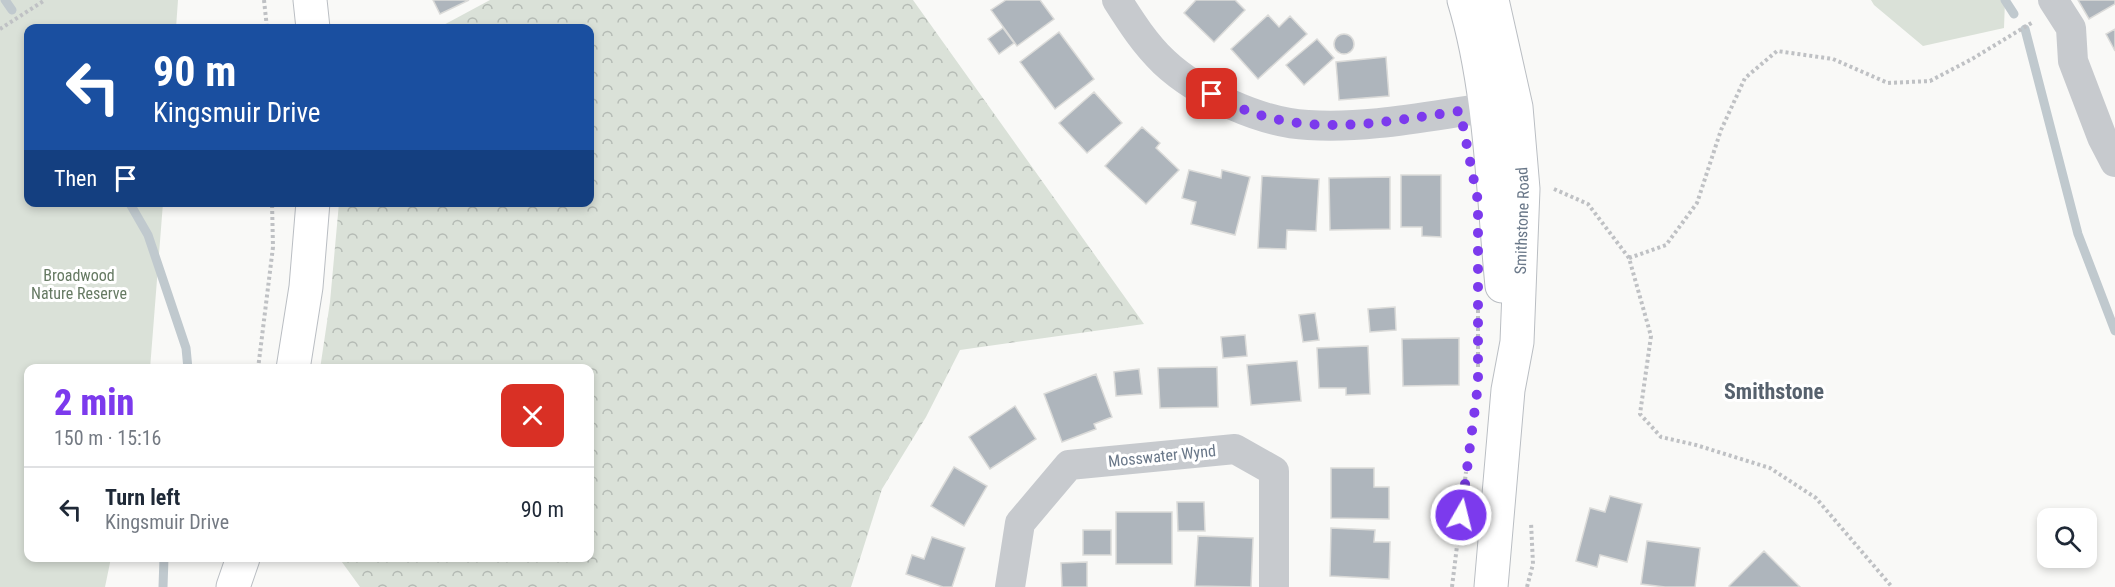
<!DOCTYPE html>
<meta charset="utf-8">
<style>
body{margin:0;font-family:"Roboto Condensed",sans-serif;background:#f6f6f7;color:#1f2937;height:100vh;display:flex;flex-direction:column;font-size:22px;white-space:nowrap}
*{box-sizing:border-box;margin:0}
p{font-size:20px;color:#747a83}
.icon{flex:none;width:33px;height:33px;fill:none;stroke:currentColor;stroke-width:2;stroke-linecap:round;stroke-linejoin:round}
.map{position:relative;flex:1;overflow:hidden}
.side{position:absolute;left:24px;top:364px;width:570px;height:198px;display:flex;flex-direction:column;background:#fff;border-radius:12px;box-shadow:0 3px 9px #0003}
.side>*{flex:none}
.banner{position:absolute;left:24px;top:24px;width:570px;height:183px;border-radius:12px;box-shadow:0 3px 9px #0003;background:#1a4fa0;color:#fff;overflow:hidden}
.fabs{position:absolute;left:2037px;top:508px;display:grid;gap:12px}
.fabs a{display:grid;place-items:center;width:60px;height:60px;border-radius:12px;background:#fff;box-shadow:0 3px 9px #0003;font-size:30px}
.pin{position:absolute;display:grid;place-items:center;width:51px;height:51px;color:#fff;margin:-26px;border-radius:12px;box-shadow:0 3px 9px #0006}
.me{position:absolute;width:66px;margin:-33px;rotate:8deg;stroke-linejoin:round;filter:drop-shadow(0 0 4px #0008)}
.turn{display:flex;align-items:center;gap:21px;height:126px;padding:0 30px;font-size:27px}
.turn .icon{width:78px;height:78px;stroke-width:2.5}
.turn b{display:block;font-size:42px;line-height:51px}
.then{display:flex;align-items:center;height:57px;padding:0 30px;background:#0003;gap:12px;font-size:22px}
.round{display:grid;place-items:center;flex:none;width:63px;height:63px;border-radius:12px;background:#f6f6f7}
.headline{display:flex;align-items:center;justify-content:space-between;height:102px;padding:0 30px}
h1{font-size:36px;font-weight:800;line-height:45px;color:#7c3aed}
ul{padding:0;list-style:none}
li{display:flex;align-items:center;gap:18px;height:84px;padding:0 30px;border-top:2px solid #e0e1e3}
li div{flex:1}
li b{display:block;font-size:22px}
li em{font-style:normal}
.map>svg:first-child{display:block}
</style>
<div class="map">
<svg width="2115" height="587" viewBox="0 0 2115 587">
<defs>
<pattern id="forest-crowns" width="20" height="18" patternUnits="userSpaceOnUse" patternTransform="scale(1.5)"><rect width="20" height="18" fill="#dae1d8"/><path d="M2 6a3 3 0 1 1 6 0M12 15a3 3 0 1 1 6 0" fill="none" stroke="#b5bbb5"/></pattern>
</defs>
<rect width="100%" height="100%" fill="#f9f9f7"/>
<path fill="url(#forest-crowns)" d="M490,0H913L1144,324L960,350L926,417L882,489L851,587H360L339,558H590V369H320L330,302L339,203L590,202V28H438Z"/>
<path fill="#dae1d8" d="M0,0H178L176,28H28V202L163,203L150,369H28V558H111L105,587H0Z
M1871,0H2005L2004,28L1923,46L1874,5Z"/>
<g fill="none" stroke-linecap="round" stroke-linejoin="round">
<path stroke="#c0c9ce" stroke-width="9" d="M5,0L12,10
M2005,0L2014,14
M2025,29L2078,234L2115,331
M129,202L148,235L186,348L188,369
M163,587L164,558"/>
</g>
<path fill="#aeb5bc" stroke="#dbdbd9" stroke-width="1.5" d="M433,0H469L440,14Z
M1006,0H1040L1054,19L1017,46L991,10Z
M1196,0H1235L1245,10L1214,42L1184,13Z
M2078,0H2115V4L2089,19Z
M1268,15L1279,27L1290,16L1307,34L1258,79L1231,49Z
M1003,28L1014,43L999,54L988,39Z
M2115,29V51L2106,34Z
M1059,32L1094,79L1055,109L1020,62Z
M1334 44a10 10 0 1 1 20 0a10 10 0 1 1-20 0Z
M1317,39L1334,58L1304,85L1286,65Z
M1386,57L1389,96L1339,100L1336,62Z
M1094,92L1122,123L1087,153L1059,123Z
M1142,127L1160,143L1156,148L1179,170L1146,204L1105,166Z
M1189,170L1221,178L1222,170L1250,177L1235,235L1191,224L1196,202L1182,198Z
M1401,175H1441V237L1422,236V227H1401Z
M1262,176L1319,179L1316,231L1287,230L1286,249L1258,248Z
M1390,177V229L1330,230L1329,178Z
M1395,307L1396,330L1370,332L1368,309Z
M1315,313L1319,340L1303,342L1299,315Z
M1245,335L1247,356L1223,358L1221,337Z
M1459,338V385L1403,386L1402,339Z
M1368,346L1370,394L1346,395V388H1319L1317,348Z
M1297,361L1301,401L1251,405L1247,365Z
M1217,367L1218,407L1160,408L1158,368Z
M1139,369L1142,394L1116,396L1114,372Z
M1096,374L1112,417L1094,424L1096,429L1062,442L1044,394Z
M1015,406L1036,439L990,469L969,437Z
M954,467L987,486L964,526L931,506Z
M1331,468H1374V487H1389V519L1331,518Z
M1610,496L1642,504L1627,562L1600,555L1597,567L1576,561L1590,508L1605,512Z
M1177,502H1204L1205,531H1178Z
M1116,512H1172V564H1116Z
M1331,528L1375,530L1374,542H1390L1389,579L1330,576Z
M1083,530H1111V555H1083Z
M1198,536L1253,538L1251,587L1195,586Z
M932,537L965,548L952,587H943L906,574L912,555L924,559Z
M1647,541L1700,548L1695,587H1665L1641,584Z
M1764,551L1800,587H1730L1729,586Z
M1087,562V587H1062L1061,563Z"/>
<g fill="none" stroke-linecap="round" stroke-linejoin="round">
<g stroke="#babec3" stroke-width="35">
<g id="secondary">
<path d="M310,0L313,28"/>
<path d="M1464,0C1491,88 1493,194 1502,286"/>
<path d="M293,369L306,287L313,202"/>
<path d="M233,587L243,558"/>
<path id="s1" d="M1491,587L1508,390L1517,342L1523,189L1516,107L1492,0"/>
</g>
</g>
<path stroke="#bfc1c4" stroke-width="4" stroke-dasharray="3 3" stroke-linecap="butt" d="M264,0L267,28
M0,29L45,0
M1554,189L1588,204L1629,258L1651,336L1640,414L1661,437L1696,445L1770,468L1816,498L1892,587
M1629,258L1666,245L1697,203L1721,130L1745,78L1777,51L1833,59L1888,83L1930,81L1972,59L2033,22
M1478,367V308
M258,369L273,247L272,202
M1452,587L1466,472
M1527,587L1533,564L1531,522"/>
<path stroke="#c7cace" stroke-width="30" d="M1117,0C1131,22 1145,44 1164,62C1198,94 1262,123 1308,125C1367,129 1428,116 1486,108L1498,102L1497,91
M2053,0L2071,28L2073,61L2102,137L2115,162
M1010,587L1020,523L1069,465L1235,449L1274,471V587"/>
<use href="#secondary" stroke="#fff" stroke-width="33"/>
</g>
<g fill="none" stroke-linecap="round" stroke-linejoin="round">
<path stroke="#7c3aed" stroke-width="10" stroke-dasharray="0 18" d="M1212,94C1292,141 1373,124 1460,111L1478,201V385L1461,515"/>
</g>
<g text-anchor="middle" dominant-baseline="central" stroke-width="6" stroke-linejoin="round" paint-order="stroke">
<g font-size="16" fill="#697788" stroke="#fff">
<text stroke="none"><textPath href="#s1" startOffset="368">Smithstone Road</textPath></text>
<text transform="translate(1162 456) rotate(-6)">Mosswater Wynd</text>
</g>
<g font-size="16" fill="#667a63" stroke="#fff">
<text x="79" y="275">Broadwood<tspan x="79" dy="18">Nature Reserve</tspan></text>
</g>
<g font-size="22" font-weight="bold" fill="#56616d" stroke="#fff">
<text x="1774" y="391">Smithstone</text>
</g>
</g>
</svg>
<div class="fabs">
<a><svg class="icon" aria-label="search" viewBox="0 0 24 24"><circle cx="10" cy="10" r="6"/><path d="M15 15l6 6"/></svg></a>
</div>
<div class="pin" style="left:1212px;top:94px;background:#d93025"><svg class="icon" aria-label="arrive" viewBox="0 0 24 24"><path d="M6 21V4h12l-3 4 3 4H6"/></svg></div>
<svg class="me" style="left:1461px;top:515px" viewBox="-20 -20 40 40"><circle r="17" fill="#7c3aed" stroke="#fff" stroke-width="3"/><path d="M0-11L8 9 0 5-8 9z" fill="#fff"/></svg>
<div class="banner">
<div class="turn"><svg class="icon" aria-label="left" viewBox="0 0 24 24"><path d="M17 20v-9H6M10 6l-5 5 5 5"/></svg><div><b>90 m</b>Kingsmuir Drive</div></div>
<div class="then">Then<svg class="icon" aria-label="arrive" viewBox="0 0 24 24"><path d="M6 21V4h12l-3 4 3 4H6"/></svg></div>
</div>
<section class="side">
<div class="headline"><div><h1>2 min</h1><p>150 m · 15:16</p></div><a class="round" style="background:#d93025;color:#fff"><svg class="icon" aria-label="close" viewBox="0 0 24 24"><path d="M6 6l12 12M18 6L6 18"/></svg></a></div>
<ul>
<li><svg class="icon" aria-label="left" viewBox="0 0 24 24"><path d="M17 20v-9H6M10 6l-5 5 5 5"/></svg><div><b>Turn left</b><p>Kingsmuir Drive</p></div><em>90 m</em></li>
</ul>
</section>
</div>
